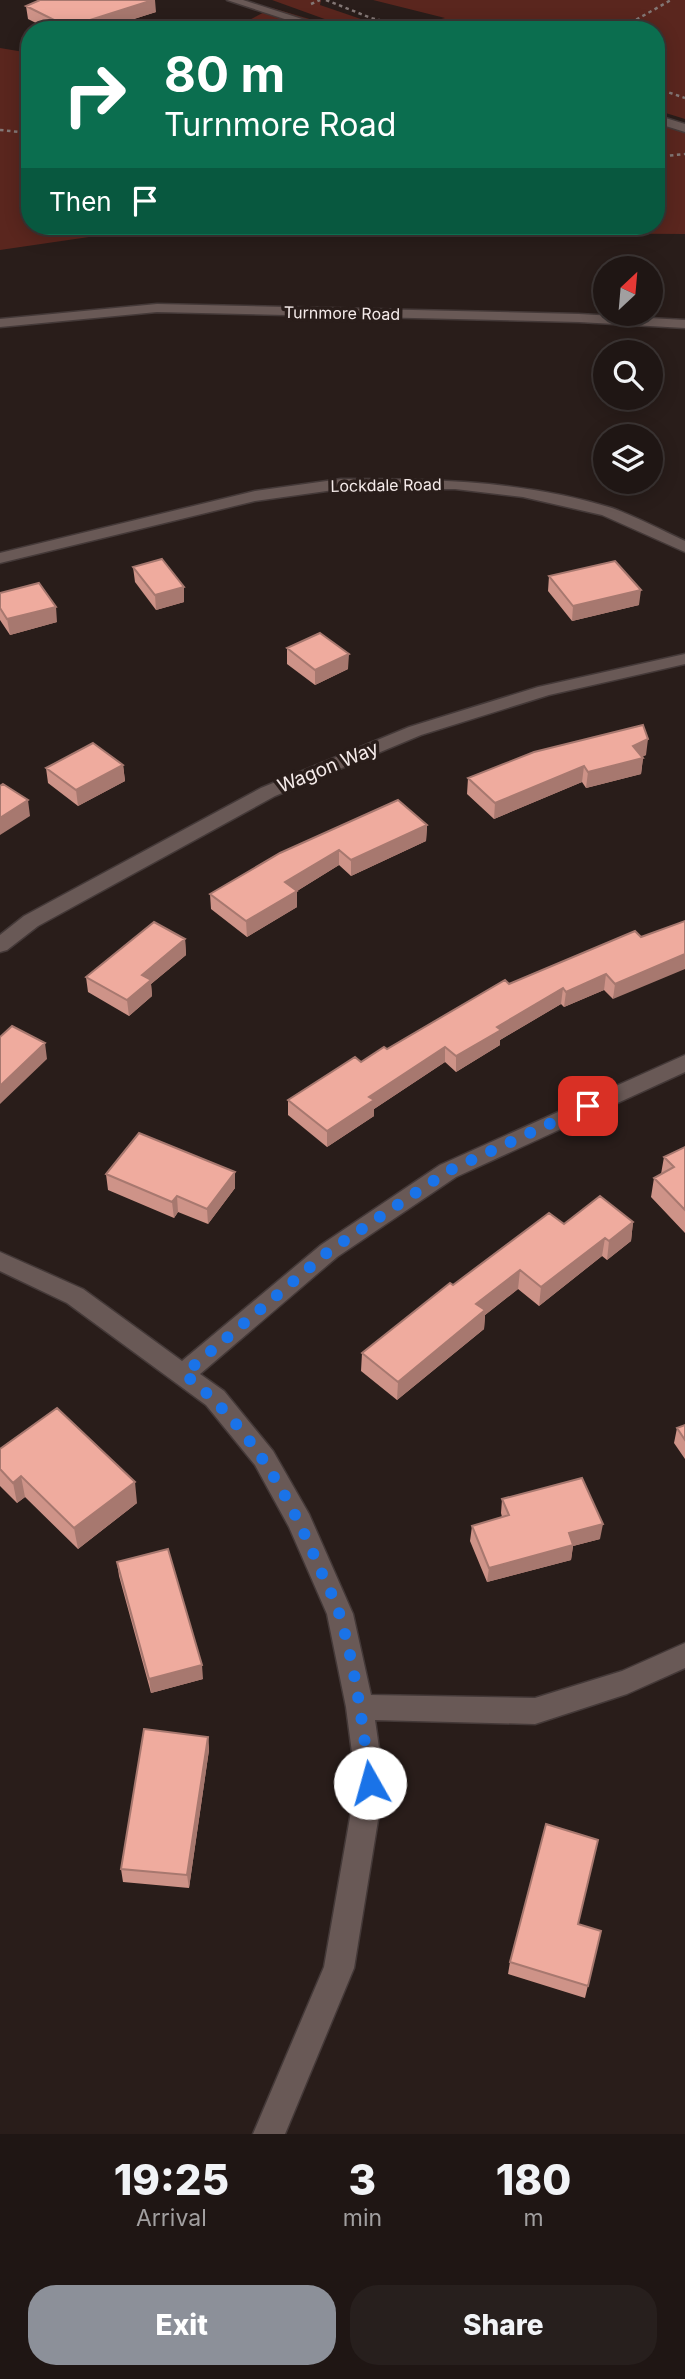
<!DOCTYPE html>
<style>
body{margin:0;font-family:Inter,sans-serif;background:#271f1d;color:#f1f3f6;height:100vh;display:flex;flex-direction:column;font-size:26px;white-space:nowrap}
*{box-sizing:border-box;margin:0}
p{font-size:23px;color:#a19fa0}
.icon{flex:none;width:38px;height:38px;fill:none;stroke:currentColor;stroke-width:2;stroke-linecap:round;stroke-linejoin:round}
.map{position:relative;height:2134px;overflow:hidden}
.drawer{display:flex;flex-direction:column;background:#1f1614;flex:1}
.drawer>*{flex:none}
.hud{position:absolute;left:21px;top:21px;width:644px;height:214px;border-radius:28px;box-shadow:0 4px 18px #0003,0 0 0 2px #3c3534;background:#0b6e4f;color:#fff;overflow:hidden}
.needle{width:46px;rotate:26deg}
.buttons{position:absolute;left:593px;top:256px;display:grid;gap:14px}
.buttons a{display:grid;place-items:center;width:70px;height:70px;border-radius:50%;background:#1f1614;box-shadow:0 4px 18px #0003,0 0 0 2px #3c3534;font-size:35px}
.pin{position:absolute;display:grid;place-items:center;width:60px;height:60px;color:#fff;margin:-30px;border-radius:14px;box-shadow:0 4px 10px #0006}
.me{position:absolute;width:77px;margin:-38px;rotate:353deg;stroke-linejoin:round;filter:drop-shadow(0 0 5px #0008)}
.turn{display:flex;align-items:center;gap:24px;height:147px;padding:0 28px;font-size:32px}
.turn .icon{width:91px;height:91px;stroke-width:2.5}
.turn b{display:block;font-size:49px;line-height:60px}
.then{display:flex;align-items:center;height:66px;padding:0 28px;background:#0003;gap:14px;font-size:26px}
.eta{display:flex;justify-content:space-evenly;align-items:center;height:119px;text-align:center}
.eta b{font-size:42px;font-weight:800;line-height:49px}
.primary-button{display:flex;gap:14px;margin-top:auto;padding:14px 28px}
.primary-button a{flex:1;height:80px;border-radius:28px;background:#8c9099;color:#fff;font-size:28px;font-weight:800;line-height:80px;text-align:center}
.primary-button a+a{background:#271f1d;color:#f1f3f6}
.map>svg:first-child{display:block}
</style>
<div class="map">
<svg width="685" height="2134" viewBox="0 0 685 2134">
<rect width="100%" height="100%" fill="#291d1a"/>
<path fill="#5a261e" d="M272,0H321L320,5L393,30H355Z
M373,0H685V119L656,110V30H399L445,18Z
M272,8L347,30H230Z
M0,48L30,53V226H656V121L685,130V234L130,231L0,250Z"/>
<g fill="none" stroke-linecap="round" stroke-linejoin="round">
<g stroke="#443938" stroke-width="3">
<path id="street" d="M227,0H243L336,30H318Z
M656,115L685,124V132L656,123Z
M157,304L579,314L685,320V328L579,322L157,312L0,327V319Z
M341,479C433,479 522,480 612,508C637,517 661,530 685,541V552L602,515L523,497L455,489H341L255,501L0,563V553L255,491Z
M685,654V664L549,695L421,735L275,796L38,926L7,950L0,952V935L24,916L261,788L409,727L538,687Z
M685,1055V1072L456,1177L337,1257L200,1374L224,1391L273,1451L309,1514L353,1614L371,1695L535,1698L622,1671L685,1643V1668L627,1694L535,1724L375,1720L384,1783L354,1968L285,2134H253L324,1967L356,1783L346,1707L327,1614L289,1527L255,1465L206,1405L67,1303L0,1271V1252L83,1289L182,1361L321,1245L440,1165Z"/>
</g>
<path stroke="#837775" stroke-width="2.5" stroke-dasharray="3.5 3.5" stroke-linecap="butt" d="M326,0L371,18L419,30
M311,4L320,0
M618,30L671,0
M656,88L685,98
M0,130L30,133
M656,157L685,154"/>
<use href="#street" fill="#695956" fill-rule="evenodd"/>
</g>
<path fill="#ce9388" d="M26,6L156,12L99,30H50L28,19Z
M133,567L184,602L156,610L135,582Z
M549,576L639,605L572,621L548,591Z
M0,593L57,622L10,635L0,620Z
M287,648L348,669L315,685L287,664Z
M646,755L642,757L643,758L641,774L586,788L582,782L494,819L467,794L468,778Z
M123,765L125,781L78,806L48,783L46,768Z
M427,825L426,841L351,876L339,865L297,891V907L247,937L211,909L210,894L280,853Z
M635,931L613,999L604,990L564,1007L561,1004L500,1040V1045L456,1072L445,1062L374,1109V1116L327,1147L288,1115V1100L387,1049L509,984Z
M185,939L186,955L151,984L152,996L129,1016L88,992L86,977Z
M685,1147V1233L651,1197L654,1178L661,1174L664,1157Z
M235,1172V1188L208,1224L178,1212L174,1218L108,1190L106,1174Z
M633,1222L631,1241L607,1260L602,1256L539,1306L518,1289L485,1315L484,1329L397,1400L361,1371L362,1353L453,1285L564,1224Z
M685,1425V1459L674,1443L677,1428Z
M0,1449L137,1503L78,1549L25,1497L17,1503L0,1486Z
M502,1499L600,1539L573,1546L571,1560L487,1582L470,1541L472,1526L502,1517L501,1513Z
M117,1562L203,1679L151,1693L119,1576Z
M208,1737L209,1750L189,1888L123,1882L121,1869Z
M601,1931L585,1998L508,1974L510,1962Z"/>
<path fill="#a7786f" d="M153,0H155L156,12L99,30H68V27Z
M184,587V602L156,610L155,595Z
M641,590L639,605L572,621L573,606Z
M56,607L57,622L10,635L7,619Z
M349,654L348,669L315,685V670Z
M648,739L646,755L633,760L643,758L641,774L586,788L588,772L633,746Z
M123,765L125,781L78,806L76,790Z
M584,766L582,782L494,819L495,803Z
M28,800L30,816L0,835V818Z
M427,825L426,841L351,876V860Z
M339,850V865L297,891V907L247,937L246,921L285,882Z
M185,939L186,955L151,984L152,996L129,1016L127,1000L142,975Z
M685,954V969L613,999L615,984Z
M606,974L604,990L564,1007L566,992Z
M563,988L561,1004L500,1040V1045L456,1072V1056L497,1027Z
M45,1043L47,1059L0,1104V1086Z
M445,1047V1062L374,1109V1116L327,1147V1131L369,1097Z
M235,1172V1188L208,1224L207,1209Z
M177,1196L178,1212L174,1218L172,1202Z
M633,1222L631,1241L607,1260L609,1241Z
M605,1238L602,1256L539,1306L541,1287Z
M520,1270L518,1289L485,1315L484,1329L397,1400L398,1382L476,1304Z
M21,1476L25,1497L17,1503L13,1483Z
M135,1482L137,1503L78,1549L74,1528Z
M603,1524L600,1539L573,1546L571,1560L487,1582L489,1568L569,1533Z
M202,1665L203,1679L151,1693L149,1679Z
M208,1737L209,1750L189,1888L187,1875Z"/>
<path fill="#efab9e" stroke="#a7786f" stroke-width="2" d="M40,0H153L68,27L26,6Z
M162,559L184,587L155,595L133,567Z
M615,561L641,590L573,606L549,576Z
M39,583L56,607L7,619L0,608V593Z
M320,633L349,654L315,670L287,648Z
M643,725L648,739L633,746L643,758L588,772L584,766L495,803L468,778L534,752Z
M93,743L123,765L76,790L46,768Z
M3,784L28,800L0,818V786Z
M398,800L427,825L351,860L339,850L285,882L297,891L246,921L210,894L280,853Z
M685,921V954L615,984L606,974L566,992L563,988L497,1027L501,1030L456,1056L445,1047L369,1097L374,1100L327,1131L288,1100L355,1057L361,1062L384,1047L387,1049L505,980L509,984L635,931L641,937Z
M154,922L185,939L142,975L151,980L127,1000L86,977Z
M12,1026L45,1043L0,1086V1037Z
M139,1133L235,1172L207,1209L177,1196L172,1202L106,1174Z
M685,1147V1210L654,1178L674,1167L664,1157Z
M600,1196L633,1222L609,1241L605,1238L541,1287L520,1270L476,1304L485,1310L398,1382L362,1353L450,1283L453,1285L549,1213L564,1224Z
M57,1408L135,1482L74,1528L21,1476L13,1483L0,1469V1449Z
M685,1425V1440L677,1428Z
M582,1478L603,1524L569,1533L573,1545L489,1568L472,1526L509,1515L502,1499Z
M168,1549L202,1665L149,1679L117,1562Z
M144,1729L208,1737L187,1875L121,1869Z
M546,1824L598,1840L578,1924L601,1931L588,1986L510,1962Z"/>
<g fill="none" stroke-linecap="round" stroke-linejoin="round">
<path stroke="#1a73e8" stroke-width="12" stroke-dasharray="0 21.6" d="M370,1783C363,1727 356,1670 340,1616C335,1599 326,1583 319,1567C287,1491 249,1425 184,1374L329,1251L448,1171L588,1106"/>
</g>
<g text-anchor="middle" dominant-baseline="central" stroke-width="7" stroke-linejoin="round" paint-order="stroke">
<g font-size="16" fill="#f5ebea" stroke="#291d1a">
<text transform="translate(342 313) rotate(1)">Turnmore Road</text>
<text transform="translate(386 485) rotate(-1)">Lockdale Road</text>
</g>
<g font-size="19" fill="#f5ebea" stroke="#291d1a">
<text transform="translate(328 767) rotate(-22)">Wagon Way</text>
</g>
</g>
</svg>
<div class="buttons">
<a><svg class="needle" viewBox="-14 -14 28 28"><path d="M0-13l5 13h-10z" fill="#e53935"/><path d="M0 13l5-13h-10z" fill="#a19fa0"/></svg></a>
<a><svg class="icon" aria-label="search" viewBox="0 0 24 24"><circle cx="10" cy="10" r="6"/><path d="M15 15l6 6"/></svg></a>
<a><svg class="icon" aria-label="layers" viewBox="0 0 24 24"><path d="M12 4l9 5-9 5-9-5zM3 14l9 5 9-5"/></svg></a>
</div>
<div class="pin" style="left:588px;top:1106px;background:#d93025"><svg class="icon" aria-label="arrive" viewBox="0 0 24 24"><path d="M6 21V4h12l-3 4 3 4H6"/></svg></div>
<svg class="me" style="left:370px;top:1783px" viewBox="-20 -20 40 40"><circle r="19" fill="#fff"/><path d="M0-13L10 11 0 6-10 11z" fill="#1a73e8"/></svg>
<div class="hud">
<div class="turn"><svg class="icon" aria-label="right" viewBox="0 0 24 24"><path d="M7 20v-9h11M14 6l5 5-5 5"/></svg><div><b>80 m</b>Turnmore Road</div></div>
<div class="then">Then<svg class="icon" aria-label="arrive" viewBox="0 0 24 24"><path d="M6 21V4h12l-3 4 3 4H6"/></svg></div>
</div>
</div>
<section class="drawer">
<div class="eta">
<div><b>19:25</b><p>Arrival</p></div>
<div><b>3</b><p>min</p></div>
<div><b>180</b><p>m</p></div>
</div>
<div class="primary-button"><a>Exit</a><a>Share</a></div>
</section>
